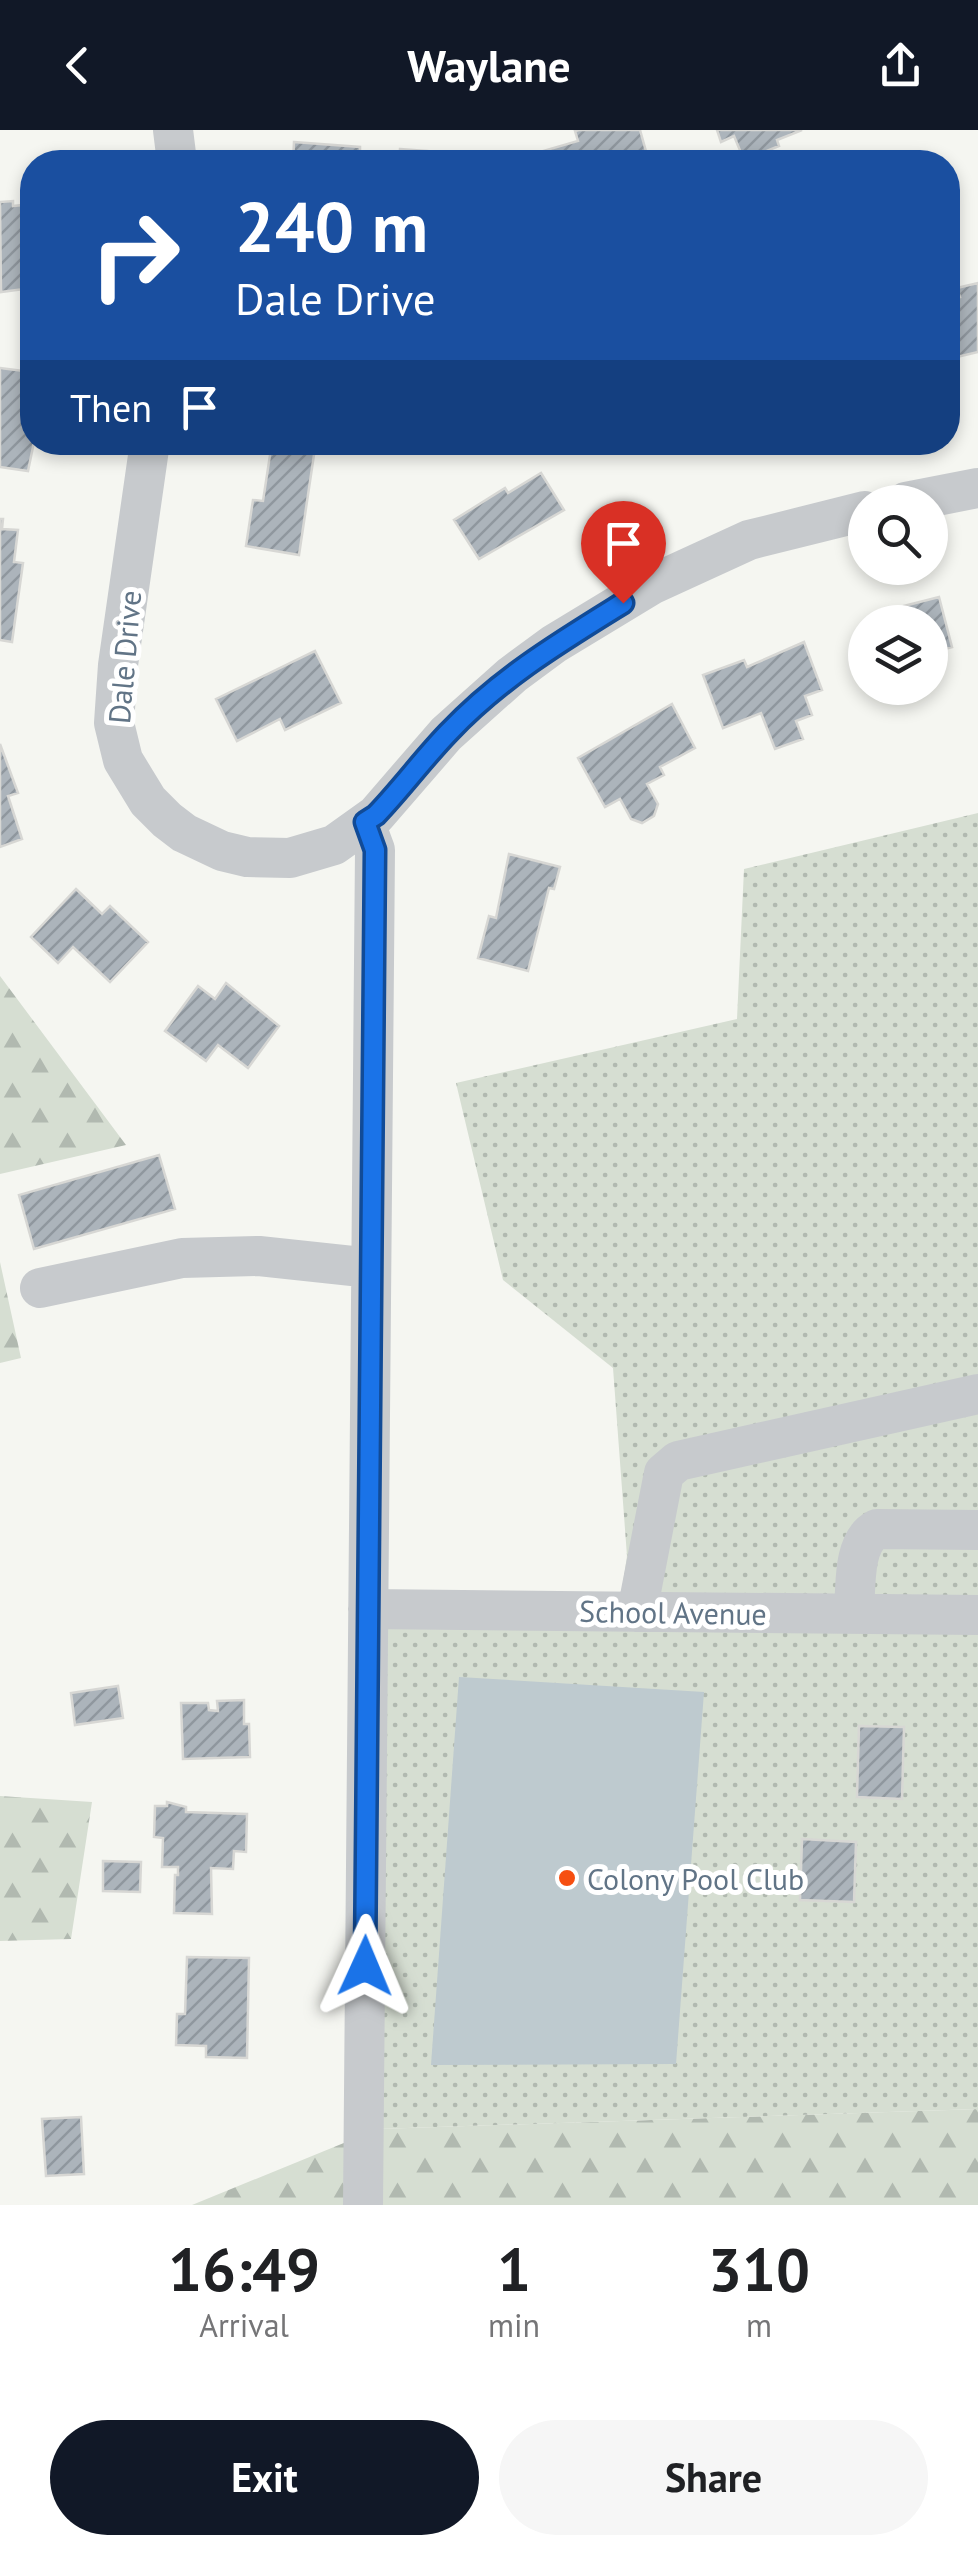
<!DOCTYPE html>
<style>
body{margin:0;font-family:"PT Sans",sans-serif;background:#f6f6f6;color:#202124;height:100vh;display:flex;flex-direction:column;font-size:38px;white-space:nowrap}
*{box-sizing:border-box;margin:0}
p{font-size:32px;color:#757577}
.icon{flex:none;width:55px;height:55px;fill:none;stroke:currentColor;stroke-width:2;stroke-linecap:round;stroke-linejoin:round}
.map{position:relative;height:2075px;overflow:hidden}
.details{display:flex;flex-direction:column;background:#fff;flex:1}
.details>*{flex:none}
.banner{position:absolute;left:20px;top:20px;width:940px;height:305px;border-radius:40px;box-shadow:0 5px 15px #0003;background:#1a4fa0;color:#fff;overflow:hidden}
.tools{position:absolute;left:848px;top:355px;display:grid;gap:20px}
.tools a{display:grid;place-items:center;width:100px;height:100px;border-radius:50%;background:#fff;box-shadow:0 5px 15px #0003;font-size:50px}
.pin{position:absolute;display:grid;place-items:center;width:85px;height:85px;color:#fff;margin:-102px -42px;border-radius:50% 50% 50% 0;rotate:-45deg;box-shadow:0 0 10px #0007}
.pin .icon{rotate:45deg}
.me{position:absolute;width:110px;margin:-55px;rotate:1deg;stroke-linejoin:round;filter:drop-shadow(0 0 8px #0008)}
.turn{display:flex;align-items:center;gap:35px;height:210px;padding:0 50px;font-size:45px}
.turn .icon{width:130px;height:130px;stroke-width:2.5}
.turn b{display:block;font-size:70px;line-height:85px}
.then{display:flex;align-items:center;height:95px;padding:0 50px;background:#0003;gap:20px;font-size:38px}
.eta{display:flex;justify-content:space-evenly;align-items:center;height:170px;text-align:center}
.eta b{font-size:60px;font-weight:800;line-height:70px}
.button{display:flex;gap:20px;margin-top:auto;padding:20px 50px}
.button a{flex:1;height:115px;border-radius:60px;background:#111827;color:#fff;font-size:40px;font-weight:800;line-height:115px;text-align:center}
.button a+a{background:#f6f6f6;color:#202124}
header{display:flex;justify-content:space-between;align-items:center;height:130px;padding:0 50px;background:#111827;color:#fff;font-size:45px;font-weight:800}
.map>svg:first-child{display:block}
</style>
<header><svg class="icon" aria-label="back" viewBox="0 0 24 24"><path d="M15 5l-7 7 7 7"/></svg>Waylane<svg class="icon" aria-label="share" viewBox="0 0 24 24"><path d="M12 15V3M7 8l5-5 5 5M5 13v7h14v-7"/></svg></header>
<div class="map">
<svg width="978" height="2075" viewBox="0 0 978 2075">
<defs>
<pattern id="forest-firs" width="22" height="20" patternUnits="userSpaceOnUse" patternTransform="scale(2.5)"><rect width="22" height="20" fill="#d6ded2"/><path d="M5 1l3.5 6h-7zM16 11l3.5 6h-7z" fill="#b1b9b0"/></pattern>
<pattern id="park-dots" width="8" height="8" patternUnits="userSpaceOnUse" patternTransform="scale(2.5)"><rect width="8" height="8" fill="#d6ded2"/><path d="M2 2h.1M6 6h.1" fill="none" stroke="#b1b9b0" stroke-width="1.8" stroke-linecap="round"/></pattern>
<pattern id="building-hatch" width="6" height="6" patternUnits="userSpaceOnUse" patternTransform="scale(2.5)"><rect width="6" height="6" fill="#acb4bb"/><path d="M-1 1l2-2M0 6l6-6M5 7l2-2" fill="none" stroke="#8f979e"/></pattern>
</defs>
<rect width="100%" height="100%" fill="#f5f6f1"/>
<path fill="url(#forest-firs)" d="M0,846L126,1015L0,1044Z
M0,1132L21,1228L0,1233Z
M0,1666L92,1672L71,1809L0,1811Z
M978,1979V2075H192L378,1999Z"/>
<path fill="url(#park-dots)" d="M978,683V1979L378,1999L379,1498L618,1486L627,1426L613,1238L503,1150L456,953L737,889L744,739Z"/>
<path fill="#becacf" d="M459,1547L704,1562L676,1934L431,1935Z"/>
<path fill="url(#building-hatch)" stroke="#d7d7d4" stroke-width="2.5" d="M640,0L649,32H546L543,21L578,11L575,1L579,0Z
M717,0H802L777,10L779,16L744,30L734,6L721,12Z
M294,12L360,17V22L370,23L369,32H293Z
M400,19L452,23L451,32H399Z
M13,71V76L32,74V158L1,162L0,72Z
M978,153V222L957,227L948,187V170L960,167L957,158Z
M0,238L32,242L34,312L28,341L0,337Z
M272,312L315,318L299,425L246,416L253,370L263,371Z
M541,343L564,380L479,429L454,390L505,358L508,363Z
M0,389H3L2,399L18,400L14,432L23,433L12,512L0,510Z
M939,467L952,517L930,523V492H884L907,487L904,476Z
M804,512L822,560L805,566L812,585L796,591L803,609L775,619L761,583L723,598L703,545L744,530L747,537Z
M315,521L341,573L285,600L280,589L237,611L216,569Z
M672,574L695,618L660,637L664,645L647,654L658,674L654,686L642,693L631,689L620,669L605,677L578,628Z
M0,614L18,663L8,666L22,709L0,717Z
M509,724L560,737L554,759L549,758L528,841L478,828L489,786L496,788Z
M76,759L102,784L110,776L148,812L110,852L73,817L58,833L31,807Z
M226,853L279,896L248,938L218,915L206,931L165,901L198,856L215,869Z
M159,1025L175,1079L34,1119L19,1065Z
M118,1556L123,1588L75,1595L71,1563Z
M244,1570V1594H249L250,1627L183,1629L181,1573H208L209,1580L218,1581L217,1571Z
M859,1596L904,1597L902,1669L857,1667Z
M167,1672L186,1677V1682L247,1684L246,1722L234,1721L233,1739L211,1738L212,1784L174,1783L175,1745H178V1737H162L163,1708L154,1707L155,1676H167Z
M802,1709L856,1712L854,1772L800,1770Z
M103,1731L141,1732L140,1762L103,1761Z
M187,1827L249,1828L247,1928L206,1927V1916L176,1915L177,1884H185Z
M81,1987L84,2044L46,2046L42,1989Z"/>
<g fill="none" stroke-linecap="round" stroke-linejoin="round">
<path stroke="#c7cacd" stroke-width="40" d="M173,0L177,32
M150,312L118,535L114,593L123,630L148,671L167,690L184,703L222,721L247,727L290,728L334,715L376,685L446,604L512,545L554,514L653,454L749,410L865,381
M906,372L978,358
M40,1158L182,1128L259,1126L371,1138
M368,1479L978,1485
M637,1482L664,1343L678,1331L978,1264
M854,1484C856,1458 852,1412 877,1399L978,1400
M363,2075L375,720L365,693"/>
</g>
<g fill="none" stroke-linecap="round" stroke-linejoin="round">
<g stroke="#114b97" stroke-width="25">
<path id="route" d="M365,1836L375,720L365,692L376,685C401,659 423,629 448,603C500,548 560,512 623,473"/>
</g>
<use href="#route" stroke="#1a73e8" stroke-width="18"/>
</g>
<circle fill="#f64f11" stroke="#fff" stroke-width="4" cx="567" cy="1748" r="10"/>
<g text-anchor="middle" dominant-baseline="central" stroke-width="10" stroke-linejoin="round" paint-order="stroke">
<g font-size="30" fill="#617486" stroke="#fff">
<text transform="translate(124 527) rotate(-85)">Dale Drive</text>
<text transform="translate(673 1482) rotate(1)">School Avenue</text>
</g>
<g font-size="30" fill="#617486" stroke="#fff" text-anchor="start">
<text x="587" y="1748">Colony Pool Club</text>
</g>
</g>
</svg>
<div class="tools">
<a><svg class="icon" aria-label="search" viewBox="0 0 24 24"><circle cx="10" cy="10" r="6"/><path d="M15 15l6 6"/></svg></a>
<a><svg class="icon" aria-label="layers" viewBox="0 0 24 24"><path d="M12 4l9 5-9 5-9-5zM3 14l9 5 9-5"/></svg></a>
</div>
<div class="pin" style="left:623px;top:473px;background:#d93025"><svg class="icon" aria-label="arrive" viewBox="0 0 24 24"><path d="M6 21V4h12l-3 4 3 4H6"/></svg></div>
<svg class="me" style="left:365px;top:1836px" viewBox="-20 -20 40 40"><path d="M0-17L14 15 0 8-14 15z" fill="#1a73e8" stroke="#fff" stroke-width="4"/></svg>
<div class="banner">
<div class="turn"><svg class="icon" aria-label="right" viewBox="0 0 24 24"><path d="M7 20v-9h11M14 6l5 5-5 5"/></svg><div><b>240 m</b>Dale Drive</div></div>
<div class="then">Then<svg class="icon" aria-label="arrive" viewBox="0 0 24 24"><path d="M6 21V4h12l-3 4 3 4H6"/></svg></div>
</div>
</div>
<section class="details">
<div class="eta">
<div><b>16:49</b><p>Arrival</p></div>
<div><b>1</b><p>min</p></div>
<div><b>310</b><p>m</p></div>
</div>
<div class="button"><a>Exit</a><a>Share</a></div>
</section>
